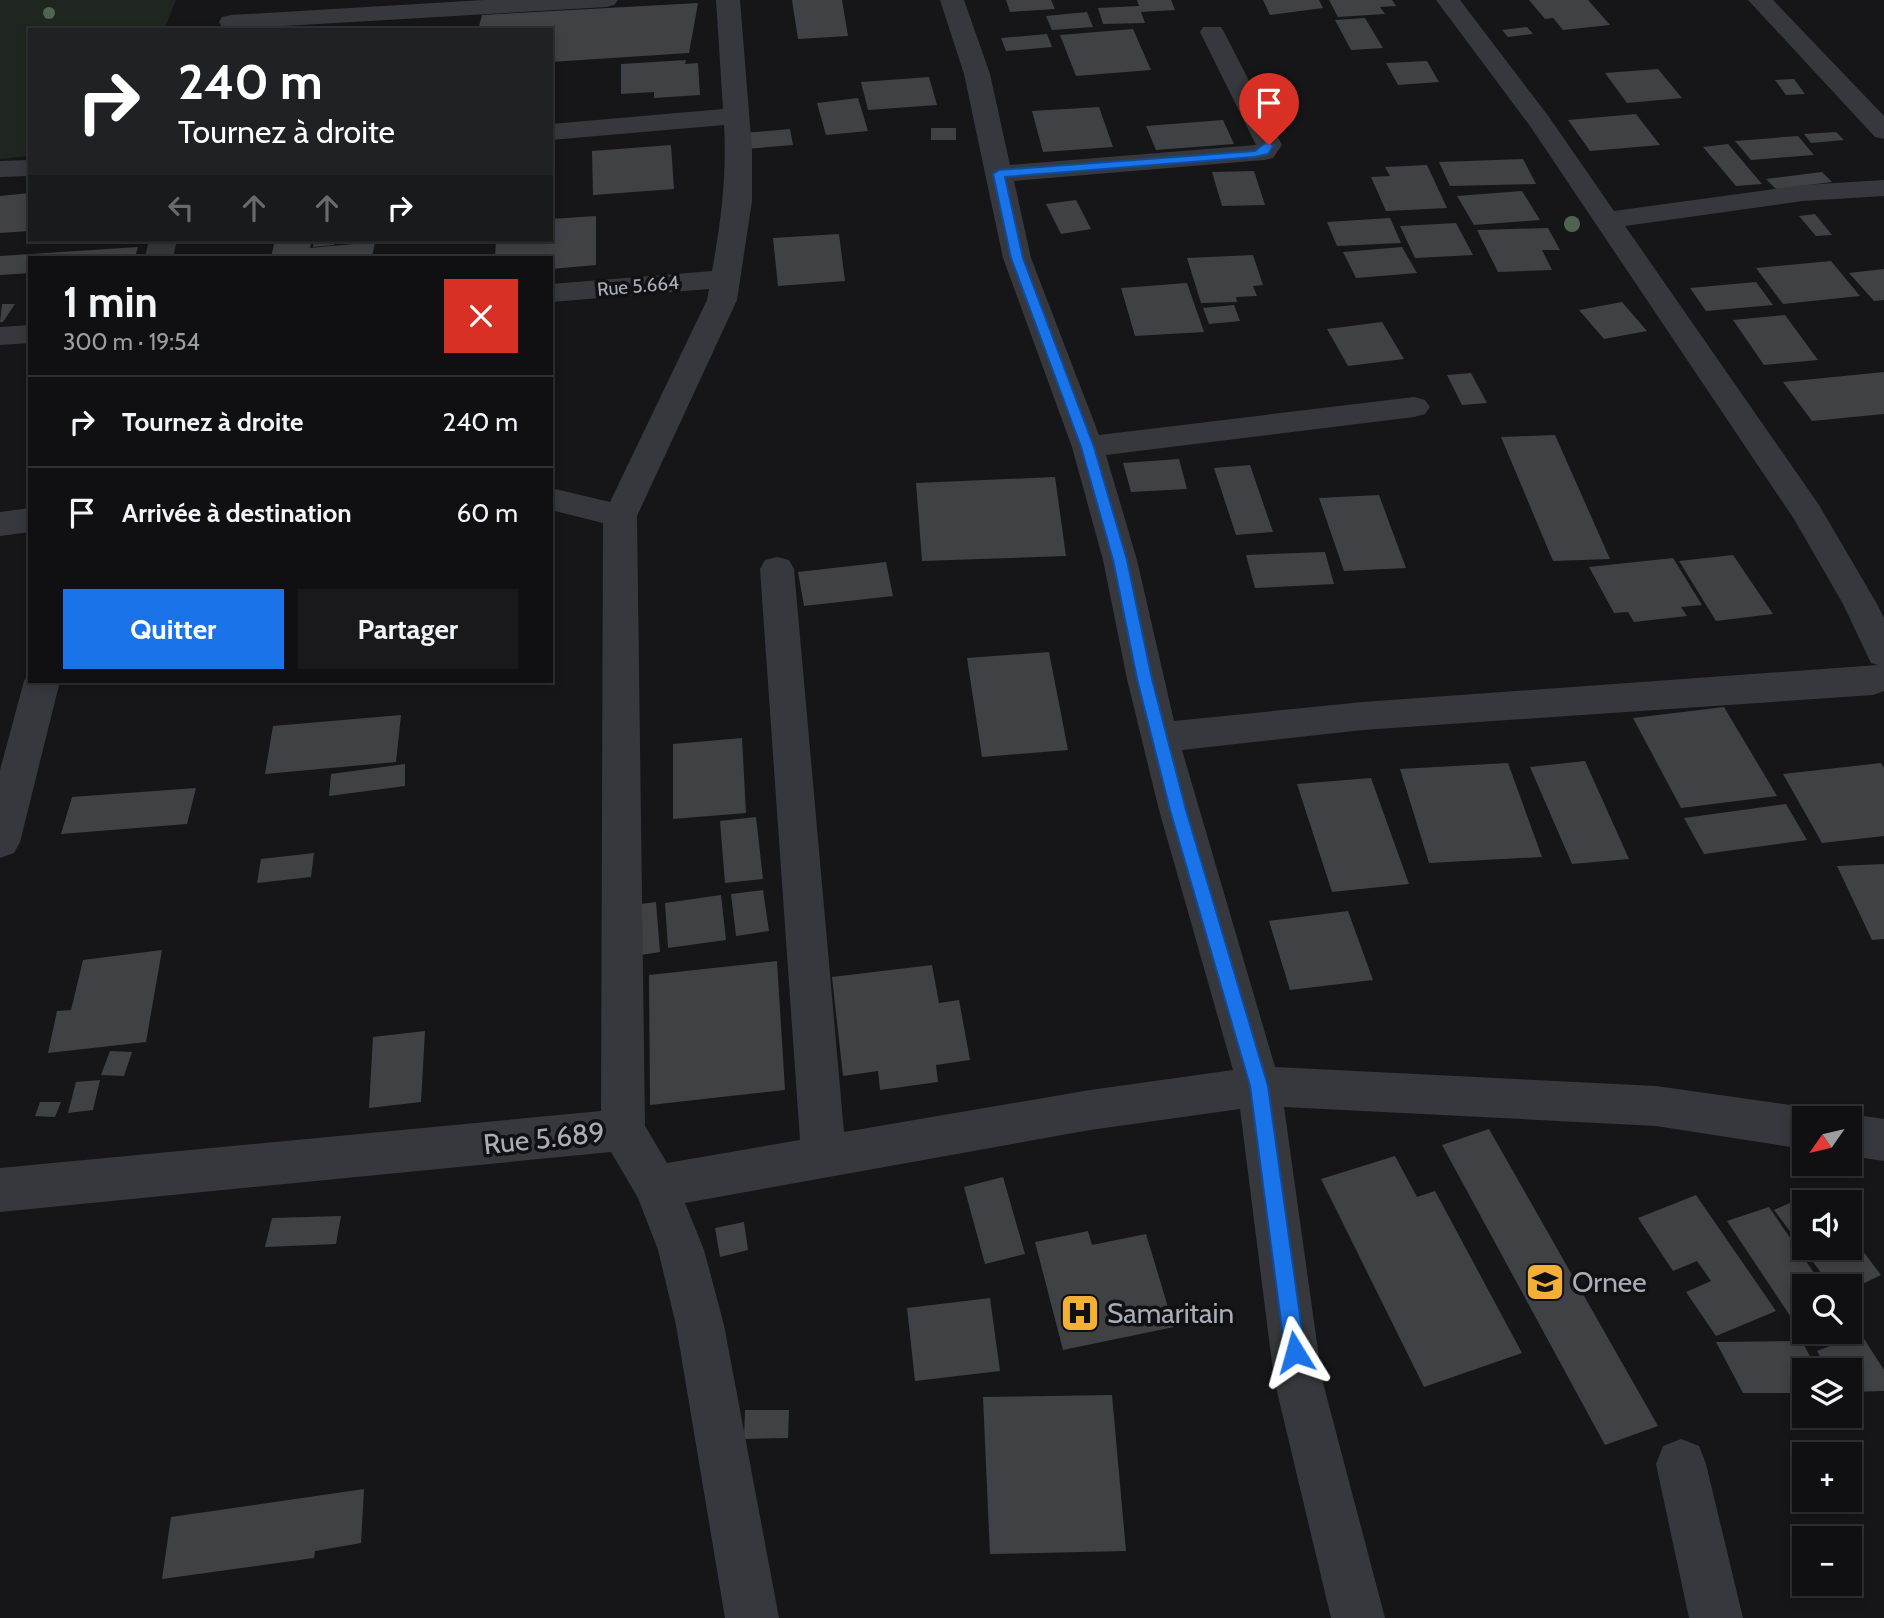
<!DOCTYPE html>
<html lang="fr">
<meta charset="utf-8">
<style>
body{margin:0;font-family:Cabin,sans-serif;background:#19191b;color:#f1f3f6;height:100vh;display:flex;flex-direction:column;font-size:26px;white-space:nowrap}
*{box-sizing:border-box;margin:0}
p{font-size:23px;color:#9c9d9f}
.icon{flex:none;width:38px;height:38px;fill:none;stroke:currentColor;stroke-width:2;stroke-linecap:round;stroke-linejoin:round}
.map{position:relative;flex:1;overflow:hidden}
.details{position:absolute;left:28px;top:256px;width:525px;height:427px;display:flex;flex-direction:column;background:#101012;border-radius:0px;box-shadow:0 4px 10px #0003,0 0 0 2px #303032}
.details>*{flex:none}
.banner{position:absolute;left:28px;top:28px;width:525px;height:214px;border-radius:0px;box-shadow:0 4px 10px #0003,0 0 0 2px #303032;background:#202124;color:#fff;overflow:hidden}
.needle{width:46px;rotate:236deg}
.controls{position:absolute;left:1792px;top:1106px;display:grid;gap:14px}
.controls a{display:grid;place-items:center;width:70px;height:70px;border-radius:0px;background:#101012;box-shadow:0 4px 10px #0003,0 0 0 2px #303032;font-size:35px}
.pin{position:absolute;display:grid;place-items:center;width:60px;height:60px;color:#fff;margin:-72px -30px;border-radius:50% 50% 50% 0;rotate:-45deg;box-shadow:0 0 7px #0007}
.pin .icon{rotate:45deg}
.me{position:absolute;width:77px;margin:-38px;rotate:352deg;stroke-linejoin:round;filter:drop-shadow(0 0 5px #0008)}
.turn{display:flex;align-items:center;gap:24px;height:147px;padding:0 35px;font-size:32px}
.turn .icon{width:91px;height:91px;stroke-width:2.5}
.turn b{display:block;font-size:49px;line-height:60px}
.lanes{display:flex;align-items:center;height:66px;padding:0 35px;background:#0003;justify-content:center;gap:35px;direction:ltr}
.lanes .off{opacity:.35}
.round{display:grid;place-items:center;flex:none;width:74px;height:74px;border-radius:0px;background:#19191b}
.summary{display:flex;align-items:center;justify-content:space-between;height:119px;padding:0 35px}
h1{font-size:42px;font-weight:800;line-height:52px}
.cta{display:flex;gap:14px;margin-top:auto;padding:14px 35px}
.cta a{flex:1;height:80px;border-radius:0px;background:#1a73e8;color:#fff;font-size:28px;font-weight:800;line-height:80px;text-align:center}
.cta a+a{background:#19191b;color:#f1f3f6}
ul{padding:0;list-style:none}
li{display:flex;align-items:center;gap:21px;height:91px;padding:0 35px;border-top:2px solid #303032}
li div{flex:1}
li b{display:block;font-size:26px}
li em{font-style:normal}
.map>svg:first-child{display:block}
</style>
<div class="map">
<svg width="1884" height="1618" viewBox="0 0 1884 1618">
<rect width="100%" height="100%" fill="#161618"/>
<path fill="#1e261f" d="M0,0H176L164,30H30V156L0,159Z"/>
<path fill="#404145" d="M792,0H842L848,36L798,39Z
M1006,0H1051L1055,9L1010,12Z
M1137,0H1171L1175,10L1141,12L1145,23L1103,24L1098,8L1139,6Z
M1263,0H1319L1323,8L1270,15Z
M1329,0H1392L1396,6L1380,7L1385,14L1338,17Z
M1529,0H1588L1610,25L1563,30L1553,18L1545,19Z
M698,3L689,53L551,62V30H478L482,15Z
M1087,12L1093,27L1052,30L1046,16Z
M1365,18L1383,48L1351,50L1335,20Z
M1527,27L1533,34L1508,37L1502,30Z
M1133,29L1151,70L1076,76L1060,35Z
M1047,34L1052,47L1006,51L1001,38Z
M686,60L685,64L698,63L700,95L654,98V92L621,94V64Z
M1427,61L1439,82L1398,85L1386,63Z
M1658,69L1682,98L1627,103L1605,73Z
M929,77L937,105L868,110L861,82Z
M1794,79L1805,94L1786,95L1775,80Z
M858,98L868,131L826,135L817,103Z
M1099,107L1113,147L1043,152L1032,111Z
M1636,114L1660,145L1590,151L1568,120Z
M1223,120L1234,144L1156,150L1146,126Z
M931,128H956V140H931Z
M790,129L793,145L745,149L743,133Z
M1836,132L1844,140L1811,143L1804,134Z
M1798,136L1814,155L1751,160L1735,141Z
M1728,144L1762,184L1736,186L1703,147Z
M671,145L674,189L593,195L592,151Z
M1523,159L1536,184L1450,186L1439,162Z
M1427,165L1447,208L1386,211L1371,177L1390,176L1385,167Z
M1254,171L1265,205L1222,206L1212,172Z
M1822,172L1832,182L1776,189L1766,179Z
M1522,191L1540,220L1474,225L1457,196Z
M30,193L29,231L0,233V196Z
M1076,200L1091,229L1061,234L1046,204Z
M1815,214L1832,235L1816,236L1799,216Z
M596,216V265L551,269V257H495L496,240H551V219Z
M1390,218L1401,243L1337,246L1327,222Z
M1456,223L1473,255L1415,258L1400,226Z
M1548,228L1560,250H1542L1552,270L1498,272L1477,230Z
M839,234L845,281L778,286L773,238Z
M275,240H312L310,248L375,242L372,257H271Z
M314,240H335L334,245L313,247Z
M138,247L135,257H30V273L0,275V256Z
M1402,247L1417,273L1356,278L1343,252Z
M1253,255L1263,285L1253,286L1257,296L1236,297L1237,302L1201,303L1187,258Z
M1831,261L1860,296L1783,304L1756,268Z
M1884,269V300L1874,301L1849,273Z
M1756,282L1773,305L1706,311L1690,288Z
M1187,283L1204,332L1135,336L1121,288Z
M1622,302L1647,331L1604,339L1579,310Z
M2,304H15L3,322H0Z
M1234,305L1240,321L1209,324L1203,308Z
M1785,315L1818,360L1764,365L1733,320Z
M1382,322L1404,359L1348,366L1327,329Z
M1884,372V414L1812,421L1783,382Z
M1471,373L1487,403L1462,405L1447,375Z
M1555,435L1610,559L1553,561L1501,437Z
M1179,459L1187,489L1131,492L1123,463Z
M1250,465L1273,532L1236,535L1214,468Z
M1055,477L1066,556L922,561L916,483Z
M1379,495L1406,568L1344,571L1319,498Z
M1325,552L1334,584L1255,588L1246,555Z
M1733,555L1773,614L1716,621L1679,561Z
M1673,558L1702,605L1681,607L1687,616L1634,622L1628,612L1614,613L1589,567Z
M886,562L893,596L804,606L798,572Z
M1049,652L1068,750L982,757L967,658Z
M1724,707L1777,796L1681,808L1633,718Z
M401,715L396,762L265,774L273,726Z
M742,738L746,813L673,819V744Z
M1585,761L1629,859L1572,864L1530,767Z
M1508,763L1542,857L1429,863L1400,769Z
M1881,763L1884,768V836L1822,843L1783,774Z
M405,764V786L329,796L331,774Z
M1371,778L1409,884L1332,892L1297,784Z
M196,788L187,824L61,834L72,797Z
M1786,804L1807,840L1704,854L1684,818Z
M756,817L763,879L725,883L720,821Z
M314,853L311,877L257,883L261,859Z
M1884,864V939L1872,940L1837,866Z
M763,890L769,931L736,936L731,894Z
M721,895L726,940L668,948L665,903Z
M656,902L660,952L628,957L625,906Z
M1348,911L1373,980L1290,990L1269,921Z
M162,950L146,1042L48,1053L57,1011L71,1010L83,960Z
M777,961L785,1090L650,1105L649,975Z
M932,965L939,1003L959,1000L970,1060L936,1065L938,1082L880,1090L878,1071L843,1076L832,977Z
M425,1031L421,1102L369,1108L373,1037Z
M110,1051L132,1052L124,1076L101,1075Z
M100,1080L93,1110L68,1113L76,1082Z
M40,1102H61L55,1117L35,1116Z
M1489,1129L1658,1426L1605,1445L1442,1145Z
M1395,1156L1417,1197L1435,1191L1522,1353L1424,1387L1321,1179Z
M1003,1177L1025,1254L985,1264L964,1187Z
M1817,1191L1825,1202H1804V1248H1850V1234L1881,1275L1850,1290V1286H1831L1774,1210Z
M1696,1195L1776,1311L1716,1336L1686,1292L1711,1281L1697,1261L1673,1271L1638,1218Z
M1769,1207L1823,1286H1804V1332H1828L1806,1340L1727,1221Z
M341,1216L336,1244L265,1247L272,1218Z
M744,1222L748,1250L720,1257L715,1228Z
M1088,1231L1092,1245L1146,1234L1174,1327L1063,1350L1035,1242Z
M990,1298L1000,1371L915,1381L907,1308Z
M1861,1334L1884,1370V1391L1850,1392V1370H1828L1817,1351Z
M1802,1341L1817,1370H1804V1393H1743L1716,1342Z
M1112,1395L1126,1551L990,1554L983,1397Z
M745,1410H789L788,1438L744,1439Z
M364,1489L361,1543L315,1551L314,1558L162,1579L171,1517Z"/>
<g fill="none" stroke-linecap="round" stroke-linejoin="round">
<path fill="#37383d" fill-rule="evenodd" d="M484,0H618L614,5L606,7L231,29L222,27L219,22L222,17L231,15Z
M716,0H740L752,150V201L737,300L637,516L645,1126L667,1163L800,1140L760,569L765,560L777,557L789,560L794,569L844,1132L1090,1090L1233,1070L1159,810L1127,679L1103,560L1072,447L1003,258L964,74L940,0H964L990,74L1010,165L1256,145L1200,32L1203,27H1221L1224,32L1282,145L1273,158L1264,160L1014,181L1031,258L1099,435L1414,397L1425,400L1430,407L1425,414L1414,417L1106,455L1137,560L1174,721L1363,702L1878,665L1871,663L1843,604L1794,519L1530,126L1436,0H1460L1549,117L1614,211L1803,185L1884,180V196L1803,201L1625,226L1819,505L1877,604L1884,618V691L1873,695L1363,730L1182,750L1275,1067L1656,1086L1804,1107L1820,1113L1822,1118H1804V1149L1656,1126L1284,1107L1322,1379L1385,1618H1331L1274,1379L1240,1109L1090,1130L685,1203L704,1250L724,1325L779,1618H725L676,1325L658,1250L638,1198L611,1152L0,1212V1168L601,1111L603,523L551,510V488L610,502L707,300L709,289L551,302V284L712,271C721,222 727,175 724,125L551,140V124L723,109Z
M1748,0H1773L1884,116V139L1875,137Z
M30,160V176L0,177V161Z
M149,240H177L173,257H145Z
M30,325V343L0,345V327Z
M30,508V532L0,536V512Z
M30,671V681H60L20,842L14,853L0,858V770L24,681Z
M1850,1114L1884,1119V1161L1850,1156V1118H1840Z
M1681,1439L1699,1446L1706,1464L1743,1618H1689L1656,1464L1663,1446Z"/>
</g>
<g fill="#506452">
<circle cx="49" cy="13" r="6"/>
<circle cx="1572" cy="224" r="8"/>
</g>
<path fill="#1a73e8" stroke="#114b97" stroke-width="2" d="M1265,143L1274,145L1268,154L1255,157L1005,177L1023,258L1094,447L1127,560L1152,679L1186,810L1268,1086L1305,1352L1302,1359L1295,1362L1288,1359L1285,1352L1250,1086L1170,810L1137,679L1113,560L1081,447L1011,258L993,174L999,170L1255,151Z"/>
<defs>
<g id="school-square" transform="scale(2.0125)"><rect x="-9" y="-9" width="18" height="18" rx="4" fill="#f2b134" stroke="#111113"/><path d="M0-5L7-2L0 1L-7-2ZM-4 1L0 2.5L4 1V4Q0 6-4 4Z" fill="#111"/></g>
<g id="hospital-square" transform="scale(2.0125)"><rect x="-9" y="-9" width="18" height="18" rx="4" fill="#f2b134" stroke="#111113"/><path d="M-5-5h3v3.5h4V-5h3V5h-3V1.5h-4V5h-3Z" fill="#111"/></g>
</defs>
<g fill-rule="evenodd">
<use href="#school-square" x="1545" y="1282"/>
<use href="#hospital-square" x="1080" y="1313"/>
</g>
<g text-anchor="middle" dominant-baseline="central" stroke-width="7" stroke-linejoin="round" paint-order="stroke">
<g font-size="19" fill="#a8adb8" stroke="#111113">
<text transform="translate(638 286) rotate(-5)">Rue 5.664</text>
</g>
<g font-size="28" fill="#a8adb8" stroke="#111113">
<text transform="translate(544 1138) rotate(-6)">Rue 5.689</text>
</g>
<g font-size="28" fill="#a8adb8" stroke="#111113" text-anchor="start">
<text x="1572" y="1282">Ornee</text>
<text x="1107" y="1313">Samaritain</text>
</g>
</g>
</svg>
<div class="controls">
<a><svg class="needle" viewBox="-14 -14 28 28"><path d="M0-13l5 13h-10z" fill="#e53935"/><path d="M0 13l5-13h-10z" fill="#9c9d9f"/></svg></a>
<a><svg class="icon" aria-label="sound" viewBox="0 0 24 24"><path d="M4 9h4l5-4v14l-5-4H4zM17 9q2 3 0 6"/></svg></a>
<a><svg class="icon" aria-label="search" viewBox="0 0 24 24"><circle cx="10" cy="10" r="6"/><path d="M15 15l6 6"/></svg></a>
<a><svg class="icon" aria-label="layers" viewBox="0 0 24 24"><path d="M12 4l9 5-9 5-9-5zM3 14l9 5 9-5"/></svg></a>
<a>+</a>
<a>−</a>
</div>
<div class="pin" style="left:1269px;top:145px;background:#d93025"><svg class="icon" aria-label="arrive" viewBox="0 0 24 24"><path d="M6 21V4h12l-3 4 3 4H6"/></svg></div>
<svg class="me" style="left:1295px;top:1352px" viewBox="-20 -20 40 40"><path d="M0-17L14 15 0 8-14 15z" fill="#1a73e8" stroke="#fff" stroke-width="4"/></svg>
<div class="banner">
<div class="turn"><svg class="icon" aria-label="right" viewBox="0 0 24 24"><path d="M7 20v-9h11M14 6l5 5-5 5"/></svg><div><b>240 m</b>Tournez à droite</div></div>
<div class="lanes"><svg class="icon off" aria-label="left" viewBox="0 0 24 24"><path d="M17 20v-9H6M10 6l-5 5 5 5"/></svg><svg class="icon off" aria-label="ahead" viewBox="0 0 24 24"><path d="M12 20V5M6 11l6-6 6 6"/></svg><svg class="icon off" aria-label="ahead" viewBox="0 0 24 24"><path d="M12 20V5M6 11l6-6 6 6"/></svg><svg class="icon" aria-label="right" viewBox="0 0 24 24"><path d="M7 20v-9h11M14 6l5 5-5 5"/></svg></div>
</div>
<section class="details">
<div class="summary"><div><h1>1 min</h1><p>300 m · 19:54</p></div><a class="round" style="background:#d93025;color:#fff"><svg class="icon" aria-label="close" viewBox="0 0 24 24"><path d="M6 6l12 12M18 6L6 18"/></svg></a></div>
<ul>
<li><svg class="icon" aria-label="right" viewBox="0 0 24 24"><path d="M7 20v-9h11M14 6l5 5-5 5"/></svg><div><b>Tournez à droite</b></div><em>240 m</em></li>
<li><svg class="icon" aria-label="arrive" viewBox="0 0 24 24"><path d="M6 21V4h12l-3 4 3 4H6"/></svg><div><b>Arrivée à destination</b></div><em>60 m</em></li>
</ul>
<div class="cta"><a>Quitter</a><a>Partager</a></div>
</section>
</div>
